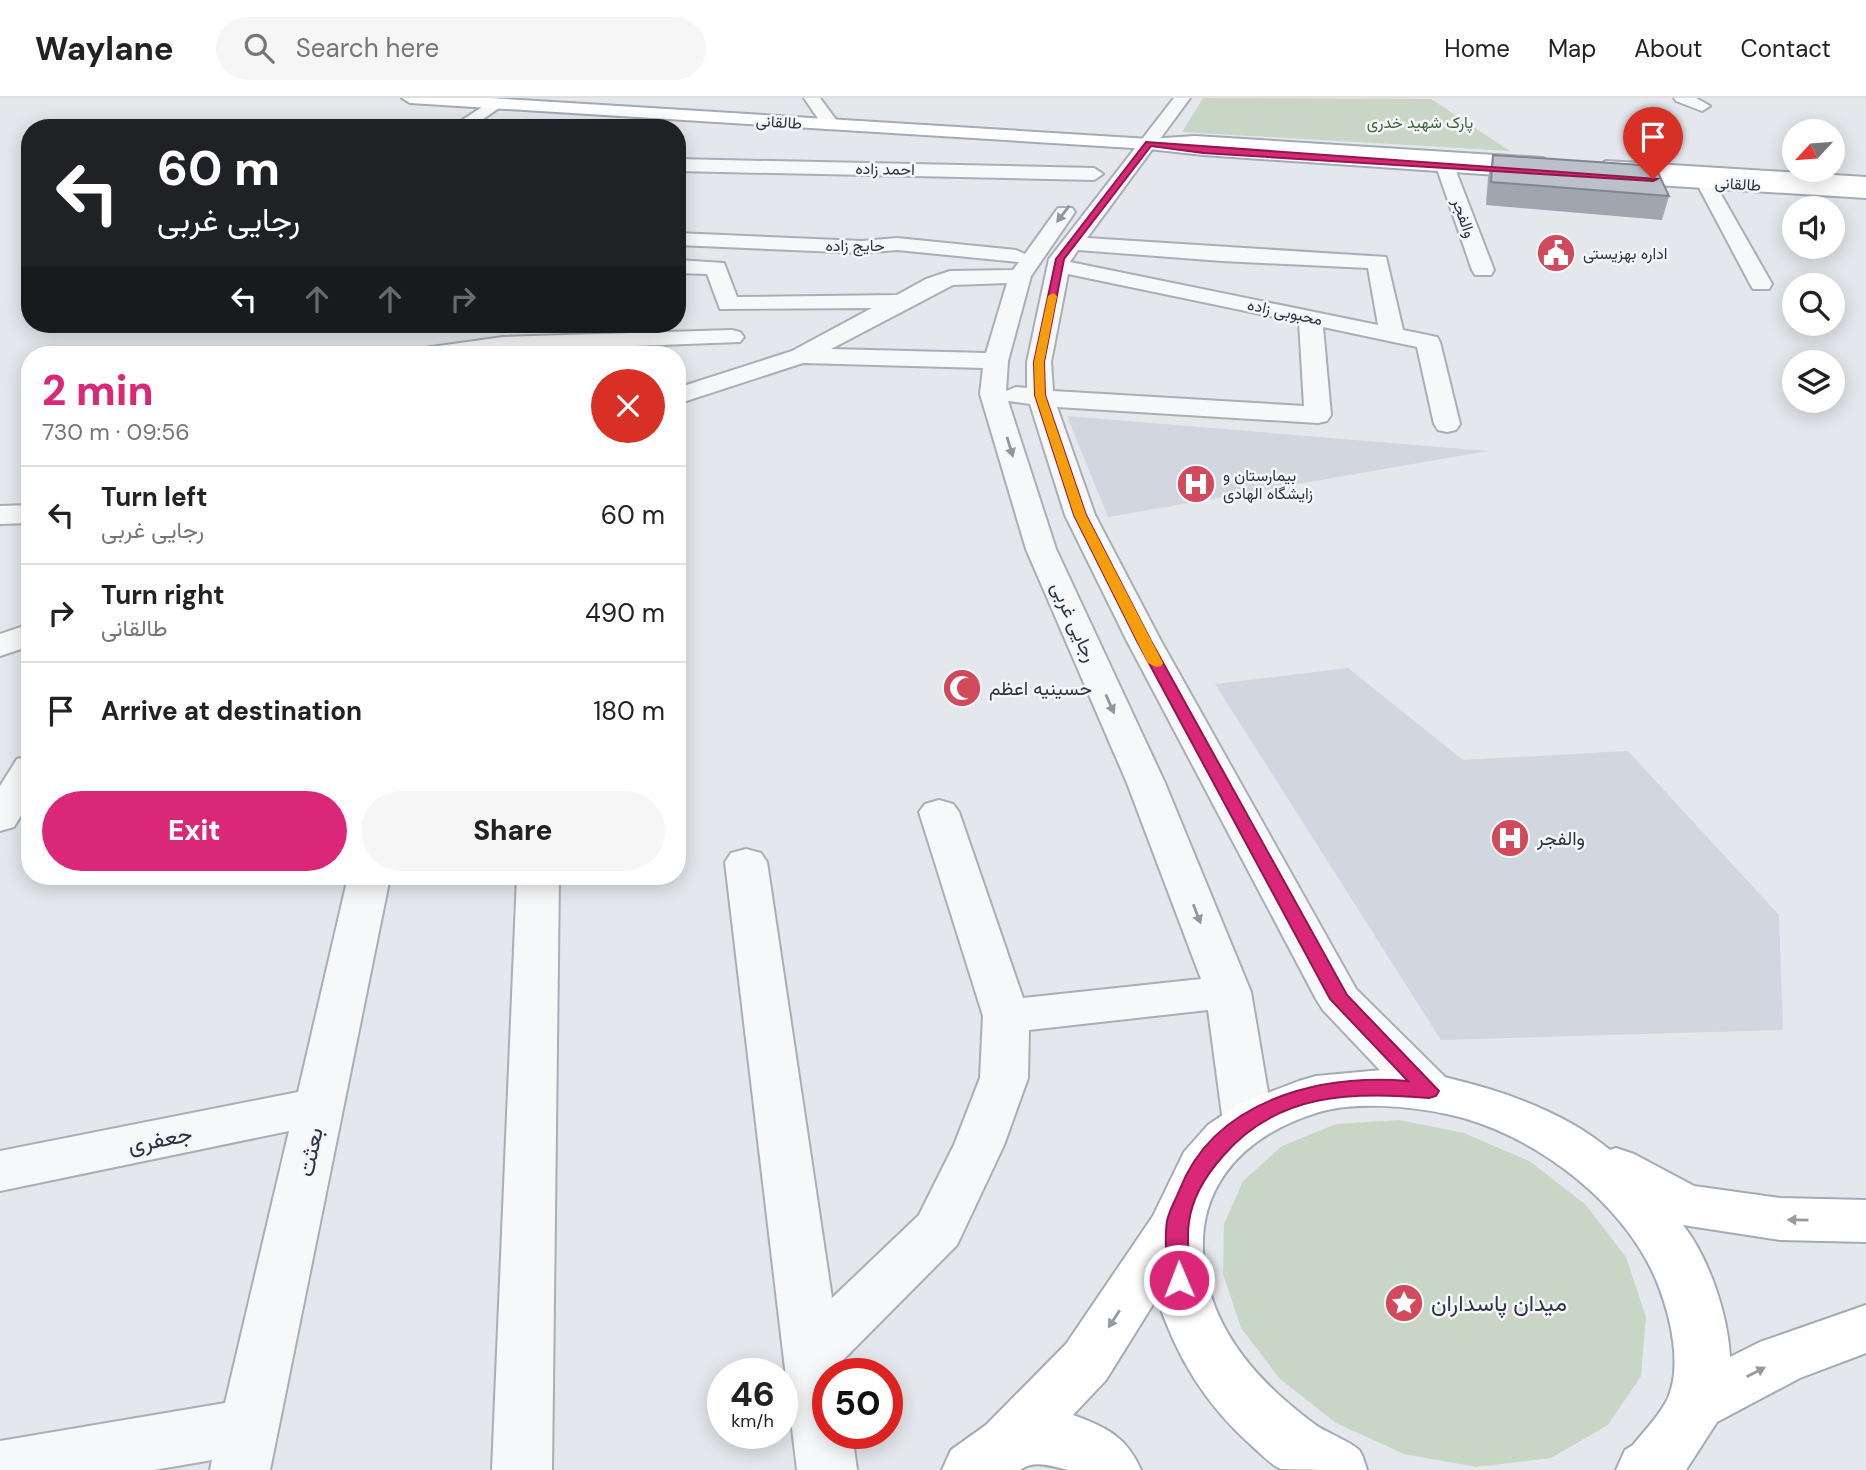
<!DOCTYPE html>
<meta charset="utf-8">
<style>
body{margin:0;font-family:"DM Sans",Vazirmatn,sans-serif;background:#f6f6f6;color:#222;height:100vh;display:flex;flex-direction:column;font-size:26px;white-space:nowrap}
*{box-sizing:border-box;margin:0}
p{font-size:23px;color:#767676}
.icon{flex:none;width:38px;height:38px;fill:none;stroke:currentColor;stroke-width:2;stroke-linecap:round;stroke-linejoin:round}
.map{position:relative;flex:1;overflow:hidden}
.side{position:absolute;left:21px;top:248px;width:665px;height:539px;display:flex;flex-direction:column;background:#fff;border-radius:28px;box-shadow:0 4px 18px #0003}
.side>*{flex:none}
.banner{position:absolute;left:21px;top:21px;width:665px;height:214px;border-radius:28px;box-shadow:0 4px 18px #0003;background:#202124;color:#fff;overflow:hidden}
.needle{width:46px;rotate:244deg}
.buttons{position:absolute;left:1782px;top:21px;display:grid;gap:14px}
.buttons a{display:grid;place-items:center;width:63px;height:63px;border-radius:50%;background:#fff;box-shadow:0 4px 18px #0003;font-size:35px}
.speed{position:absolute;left:707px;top:1260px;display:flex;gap:14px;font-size:35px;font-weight:700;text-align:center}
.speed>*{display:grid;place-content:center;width:91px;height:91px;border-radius:50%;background:#fff;box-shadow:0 4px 18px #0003;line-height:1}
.speed small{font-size:18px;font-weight:400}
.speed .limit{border:10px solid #d22;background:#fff;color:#111}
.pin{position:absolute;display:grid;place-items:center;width:60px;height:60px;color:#fff;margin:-72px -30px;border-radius:50% 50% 50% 0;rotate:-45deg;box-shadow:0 0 7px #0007}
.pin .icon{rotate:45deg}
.me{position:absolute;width:77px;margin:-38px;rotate:359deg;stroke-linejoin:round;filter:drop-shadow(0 0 5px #0008)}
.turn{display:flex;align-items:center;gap:24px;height:147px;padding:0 21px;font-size:32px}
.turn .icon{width:91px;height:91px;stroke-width:2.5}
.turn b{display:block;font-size:49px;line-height:60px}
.lanes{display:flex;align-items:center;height:66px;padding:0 21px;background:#0003;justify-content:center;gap:35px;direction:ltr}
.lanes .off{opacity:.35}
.round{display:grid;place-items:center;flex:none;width:74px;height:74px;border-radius:37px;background:#f6f6f6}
.overview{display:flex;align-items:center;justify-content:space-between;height:119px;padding:0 21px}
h1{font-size:42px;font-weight:800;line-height:52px;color:#db2777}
.cta{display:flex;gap:14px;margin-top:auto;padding:14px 21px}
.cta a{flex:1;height:80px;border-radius:42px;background:#db2777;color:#fff;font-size:28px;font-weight:800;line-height:80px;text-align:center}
.cta a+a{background:#f6f6f6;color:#222}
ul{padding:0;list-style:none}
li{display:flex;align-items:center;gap:21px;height:98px;padding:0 21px;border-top:2px solid #e0e0e0}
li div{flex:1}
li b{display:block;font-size:26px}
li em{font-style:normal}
header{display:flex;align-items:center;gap:42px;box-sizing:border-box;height:98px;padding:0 35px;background:#fff;border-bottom:2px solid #e0e0e0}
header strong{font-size:33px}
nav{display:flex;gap:38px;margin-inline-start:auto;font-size:24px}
.search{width:490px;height:63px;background:#f6f6f6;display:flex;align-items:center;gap:18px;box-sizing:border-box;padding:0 24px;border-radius:38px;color:#767676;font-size:26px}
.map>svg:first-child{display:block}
</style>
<header>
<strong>Waylane</strong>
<div class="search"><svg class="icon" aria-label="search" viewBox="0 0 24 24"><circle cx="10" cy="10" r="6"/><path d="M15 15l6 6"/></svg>Search here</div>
<nav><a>Home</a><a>Map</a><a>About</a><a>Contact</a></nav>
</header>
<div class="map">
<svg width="1866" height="1372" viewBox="0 0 1866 1372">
<rect width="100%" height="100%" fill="#e4e7ec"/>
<path fill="#d2d6de" d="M1067,318L1488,353L1108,419Z
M1348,570L1463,662L1628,653L1779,817L1783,932L1441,942L1215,586Z"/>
<path fill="#c9d6c5" d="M1203,0L1431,1L1510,53L1182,34Z
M1399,1022L1464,1035L1529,1063L1585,1106L1626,1159L1646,1219L1641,1278L1608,1327L1551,1360L1476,1369L1404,1356L1336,1325L1280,1281L1241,1230L1223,1176L1224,1126L1243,1083L1282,1048L1336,1026Z"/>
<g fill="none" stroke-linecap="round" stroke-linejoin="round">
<g stroke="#a9aeb7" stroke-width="4">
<path id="minor" d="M496,0L504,5L502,8L470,30H450Z
M804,0H820L840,27L837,31H825Z
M1174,0H1190L1087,140L1386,159L1403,232L1437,239L1440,244L1460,326L1456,332L1447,334L1438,332L1434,326L1417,249L1323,229L1331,317L1327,323L1318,325L1057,309L1095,417L1161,543L1356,891L1446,980L1453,993L1446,1006L1429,1011L1412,1006L1323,912L1316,901L1127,543L1065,417L1030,306L1008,303L1056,451L1165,685L1251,894L1273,1024L1265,1037L1248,1043L1231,1037L1223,1024L1208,912L1029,932L1028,980L1004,1047L957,1147L841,1264L843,1276H828V1335H852L857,1372H797L725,764L731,755L746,751L761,755L767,764L832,1200L919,1117L954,1047L980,980L983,918L919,714L925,706L939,702L953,706L959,714L1023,900L1201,881L1127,685L1026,451L980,296L983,270L803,265L677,306V290L792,253L872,210L720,211L707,176L677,175V162L724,165L737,199L897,197L926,181L950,173L1013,172L1019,164L897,152L862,155L677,147V135L862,143L897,140L1016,152L1025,156L1058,110H1072L1075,114L1031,178L1008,263L1006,293L1016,289L1027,290V264L1049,161ZM1078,152L1222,163L1368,170L1378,227L1070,164ZM1068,176L1299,224L1304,308L1053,293L1051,264ZM1007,185L986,255L831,251L953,187Z
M1674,0H1696L1710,8L1702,13L1676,3Z
M677,61L1094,70L1103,76L1094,82L677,73Z
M1445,62L1454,68L1494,172L1491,177H1475L1472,172L1436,68Z
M1705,78L1714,84L1772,186L1769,191H1753L1750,186L1696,84Z
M732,232L740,234L744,239L740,244L503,253L475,257H412L415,252L424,250L503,239Z
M30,407V425L0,426V408Z
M30,526V548L0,558V536Z
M30,658V703L14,729L0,733V688L17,661Z
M348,779H390L270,1372H210L212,1362L154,1372H0V1343L225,1305L289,1033L0,1093V1053L298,994Z
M517,779H559L552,1372H492Z"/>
</g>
<g stroke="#a3abb8" stroke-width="4">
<path id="major" d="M402,0H489L1149,41L1195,38L1543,60L1552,65L1546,70L1550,74L1548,78L1541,80L1203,57L1149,51L410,5Z
M1606,63L1866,79V100L1608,84L1601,82L1599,78L1603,74L1597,69Z
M1382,972C1405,974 1430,975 1452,981C1507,994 1567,1016 1610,1052L1616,1050L1634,1056L1694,1088L1780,1100L1866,1102V1144L1780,1142L1683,1127C1709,1160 1728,1217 1730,1259L1760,1244L1866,1207V1255L1800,1280L1717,1324L1686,1372H1616L1625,1352L1633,1347C1644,1333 1660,1317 1668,1300C1682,1267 1671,1221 1659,1189C1628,1106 1533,1034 1447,1016C1410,1008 1356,1003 1319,1014C1237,1039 1186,1098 1208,1187C1223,1247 1268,1292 1317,1328C1328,1335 1351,1344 1359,1352C1363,1357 1365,1366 1367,1372C1352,1372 1292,1372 1281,1371C1271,1367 1260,1355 1252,1348C1205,1306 1177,1260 1157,1200L1106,1282L1073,1317C1106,1329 1127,1339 1141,1372C1120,1372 1088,1372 1068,1372C1053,1369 1035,1361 1020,1372H942L951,1352L986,1327L1066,1246L1153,1118L1184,1054L1208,1027L1239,1006L1299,983L1316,978Z"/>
</g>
<use href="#minor" fill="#f7f8fa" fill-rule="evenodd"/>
<use href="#major" fill="#fff" fill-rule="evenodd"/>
</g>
<path fill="#a1a5ae" d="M1493,57L1669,98L1662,122L1486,107L1488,80Z"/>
<path fill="#bbc0ca" stroke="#83868d" stroke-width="2" d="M1493,57L1655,68L1669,98L1491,84Z"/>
<defs><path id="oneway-solid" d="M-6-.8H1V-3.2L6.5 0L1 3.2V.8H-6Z" transform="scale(1.75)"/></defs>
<g fill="#9196a0">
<use href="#oneway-solid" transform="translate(1063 116) rotate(127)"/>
<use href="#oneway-solid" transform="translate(1010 349) rotate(73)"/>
<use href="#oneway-solid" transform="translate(1110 606) rotate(66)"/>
<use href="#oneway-solid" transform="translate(1197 816) rotate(69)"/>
</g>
<g fill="#959aa2">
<use href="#oneway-solid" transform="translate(1798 1122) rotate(-179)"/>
<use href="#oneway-solid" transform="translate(1114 1221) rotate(123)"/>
<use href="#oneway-solid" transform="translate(1756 1274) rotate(-27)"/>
</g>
<path fill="#db2777" stroke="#8e194d" stroke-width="2" d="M1146,44L1657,81L1653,83L1203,55L1151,48L1064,161L1044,264L1045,297L1086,417L1151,543L1347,897L1439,993L1436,998L1429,1000C1352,993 1277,995 1223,1058C1207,1076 1192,1100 1189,1124C1186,1142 1190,1164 1190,1182L1187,1189L1179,1192L1171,1189L1167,1182C1167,1164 1164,1142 1167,1123C1169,1113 1175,1103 1179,1093C1214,1002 1319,976 1408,983L1330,901L1137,543L1074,417L1035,297L1034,264L1056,161Z"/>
<path fill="#f59e0b" d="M1053,195L1057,198L1044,264L1045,297L1086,417L1163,565L1161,568L1156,569L1148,565L1074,417L1035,297L1034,264L1048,198Z"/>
<defs>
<g id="civic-disc" transform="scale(2.0125)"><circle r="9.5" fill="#d1495b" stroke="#f4f6f9"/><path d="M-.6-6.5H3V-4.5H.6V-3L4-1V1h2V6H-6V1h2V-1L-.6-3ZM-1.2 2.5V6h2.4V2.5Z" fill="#fff"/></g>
<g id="hospital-disc" transform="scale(2.0125)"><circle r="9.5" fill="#d1495b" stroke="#f4f6f9"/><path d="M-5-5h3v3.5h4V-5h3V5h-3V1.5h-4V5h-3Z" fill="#fff"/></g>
<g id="mosque-disc" transform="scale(2.0125)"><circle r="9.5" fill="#d1495b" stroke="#f4f6f9"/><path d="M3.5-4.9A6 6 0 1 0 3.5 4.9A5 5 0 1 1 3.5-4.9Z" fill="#fff"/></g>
<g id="sight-disc" transform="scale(2.0125)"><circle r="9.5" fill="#d1495b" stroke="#f4f6f9"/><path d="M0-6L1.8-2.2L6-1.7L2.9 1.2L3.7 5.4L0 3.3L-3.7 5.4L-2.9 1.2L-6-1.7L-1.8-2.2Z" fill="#fff"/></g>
</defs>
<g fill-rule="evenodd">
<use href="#civic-disc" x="1556" y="155"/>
<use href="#hospital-disc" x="1196" y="386"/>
<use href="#mosque-disc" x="962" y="590"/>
<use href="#hospital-disc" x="1510" y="740"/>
<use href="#sight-disc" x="1404" y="1205"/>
</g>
<g text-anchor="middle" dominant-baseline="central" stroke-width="5" stroke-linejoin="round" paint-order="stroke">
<g font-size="16" fill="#2b3445" stroke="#f4f6f9">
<text transform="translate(779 24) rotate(4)">طالقانی</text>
<text transform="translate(885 71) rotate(1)">احمد زاده</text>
<text transform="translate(1738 86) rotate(4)">طالقانی</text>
<text transform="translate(1464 120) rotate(70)">والفجر</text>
<text x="855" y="147">حایج زاده</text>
<text transform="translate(1285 214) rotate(12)">محبوبی زاده</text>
</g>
<g font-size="16" fill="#3f6138" stroke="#f4f6f9">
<text x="1420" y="24">پارک شهید خدری</text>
</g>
<g font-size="16" fill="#2b3445" stroke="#f4f6f9" text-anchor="start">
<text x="1583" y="155">اداره بهزیستی</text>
<text x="1223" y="377">بیمارستان و<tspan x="1223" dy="18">زایشگاه الهادی</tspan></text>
</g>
<g font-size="19" fill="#2b3445" stroke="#f4f6f9">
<text transform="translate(1074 524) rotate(66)">رجایی غربی</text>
</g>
<g font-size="19" fill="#2b3445" stroke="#f4f6f9" text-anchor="start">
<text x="989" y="590">حسینیه اعظم</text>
<text x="1537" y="740">والفجر</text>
</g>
<g font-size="23" fill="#2b3445" stroke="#f4f6f9">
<text transform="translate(160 1041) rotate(-11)">جعفری</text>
<text transform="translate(310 1054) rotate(-78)">بعثت</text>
</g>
<g font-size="23" fill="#2b3445" stroke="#f4f6f9" text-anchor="start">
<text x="1431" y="1205">میدان پاسداران</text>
</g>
</g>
</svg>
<div class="buttons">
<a><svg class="needle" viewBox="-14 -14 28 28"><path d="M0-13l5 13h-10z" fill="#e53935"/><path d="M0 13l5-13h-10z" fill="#767676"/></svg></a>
<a><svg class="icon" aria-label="sound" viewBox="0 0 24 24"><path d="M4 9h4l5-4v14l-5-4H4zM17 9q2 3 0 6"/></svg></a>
<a><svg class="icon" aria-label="search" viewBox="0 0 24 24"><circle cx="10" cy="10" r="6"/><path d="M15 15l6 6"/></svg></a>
<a><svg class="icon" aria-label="layers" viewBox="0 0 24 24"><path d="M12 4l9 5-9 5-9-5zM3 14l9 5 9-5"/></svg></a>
</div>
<div class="speed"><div>46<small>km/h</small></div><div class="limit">50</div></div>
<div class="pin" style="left:1653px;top:81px;background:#d93025"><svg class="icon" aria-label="arrive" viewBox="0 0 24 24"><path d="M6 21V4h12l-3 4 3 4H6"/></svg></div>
<svg class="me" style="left:1179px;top:1182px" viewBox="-20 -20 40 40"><circle r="17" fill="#db2777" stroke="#fff" stroke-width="3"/><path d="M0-11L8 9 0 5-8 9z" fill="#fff"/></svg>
<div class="banner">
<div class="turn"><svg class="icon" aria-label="left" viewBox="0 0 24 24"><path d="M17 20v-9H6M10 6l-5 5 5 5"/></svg><div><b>60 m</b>رجایی غربی</div></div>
<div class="lanes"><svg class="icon" aria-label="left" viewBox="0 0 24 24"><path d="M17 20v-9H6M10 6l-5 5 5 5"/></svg><svg class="icon off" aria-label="ahead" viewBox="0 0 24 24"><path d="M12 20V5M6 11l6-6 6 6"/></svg><svg class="icon off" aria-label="ahead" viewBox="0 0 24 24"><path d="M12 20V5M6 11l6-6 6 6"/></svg><svg class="icon off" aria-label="right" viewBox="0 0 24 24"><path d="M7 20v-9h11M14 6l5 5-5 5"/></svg></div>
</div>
<section class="side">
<div class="overview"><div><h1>2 min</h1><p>730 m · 09:56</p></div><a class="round" style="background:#d93025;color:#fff"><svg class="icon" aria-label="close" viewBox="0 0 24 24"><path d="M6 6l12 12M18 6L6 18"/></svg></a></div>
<ul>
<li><svg class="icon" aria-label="left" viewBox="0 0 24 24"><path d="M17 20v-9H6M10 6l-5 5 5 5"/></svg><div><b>Turn left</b><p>رجایی غربی</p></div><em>60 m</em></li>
<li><svg class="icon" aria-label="right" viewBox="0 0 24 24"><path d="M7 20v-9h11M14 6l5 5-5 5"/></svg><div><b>Turn right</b><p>طالقانی</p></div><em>490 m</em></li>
<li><svg class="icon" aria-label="arrive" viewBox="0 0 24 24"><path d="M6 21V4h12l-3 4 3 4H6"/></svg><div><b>Arrive at destination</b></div><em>180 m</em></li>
</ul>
<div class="cta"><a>Exit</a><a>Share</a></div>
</section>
</div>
